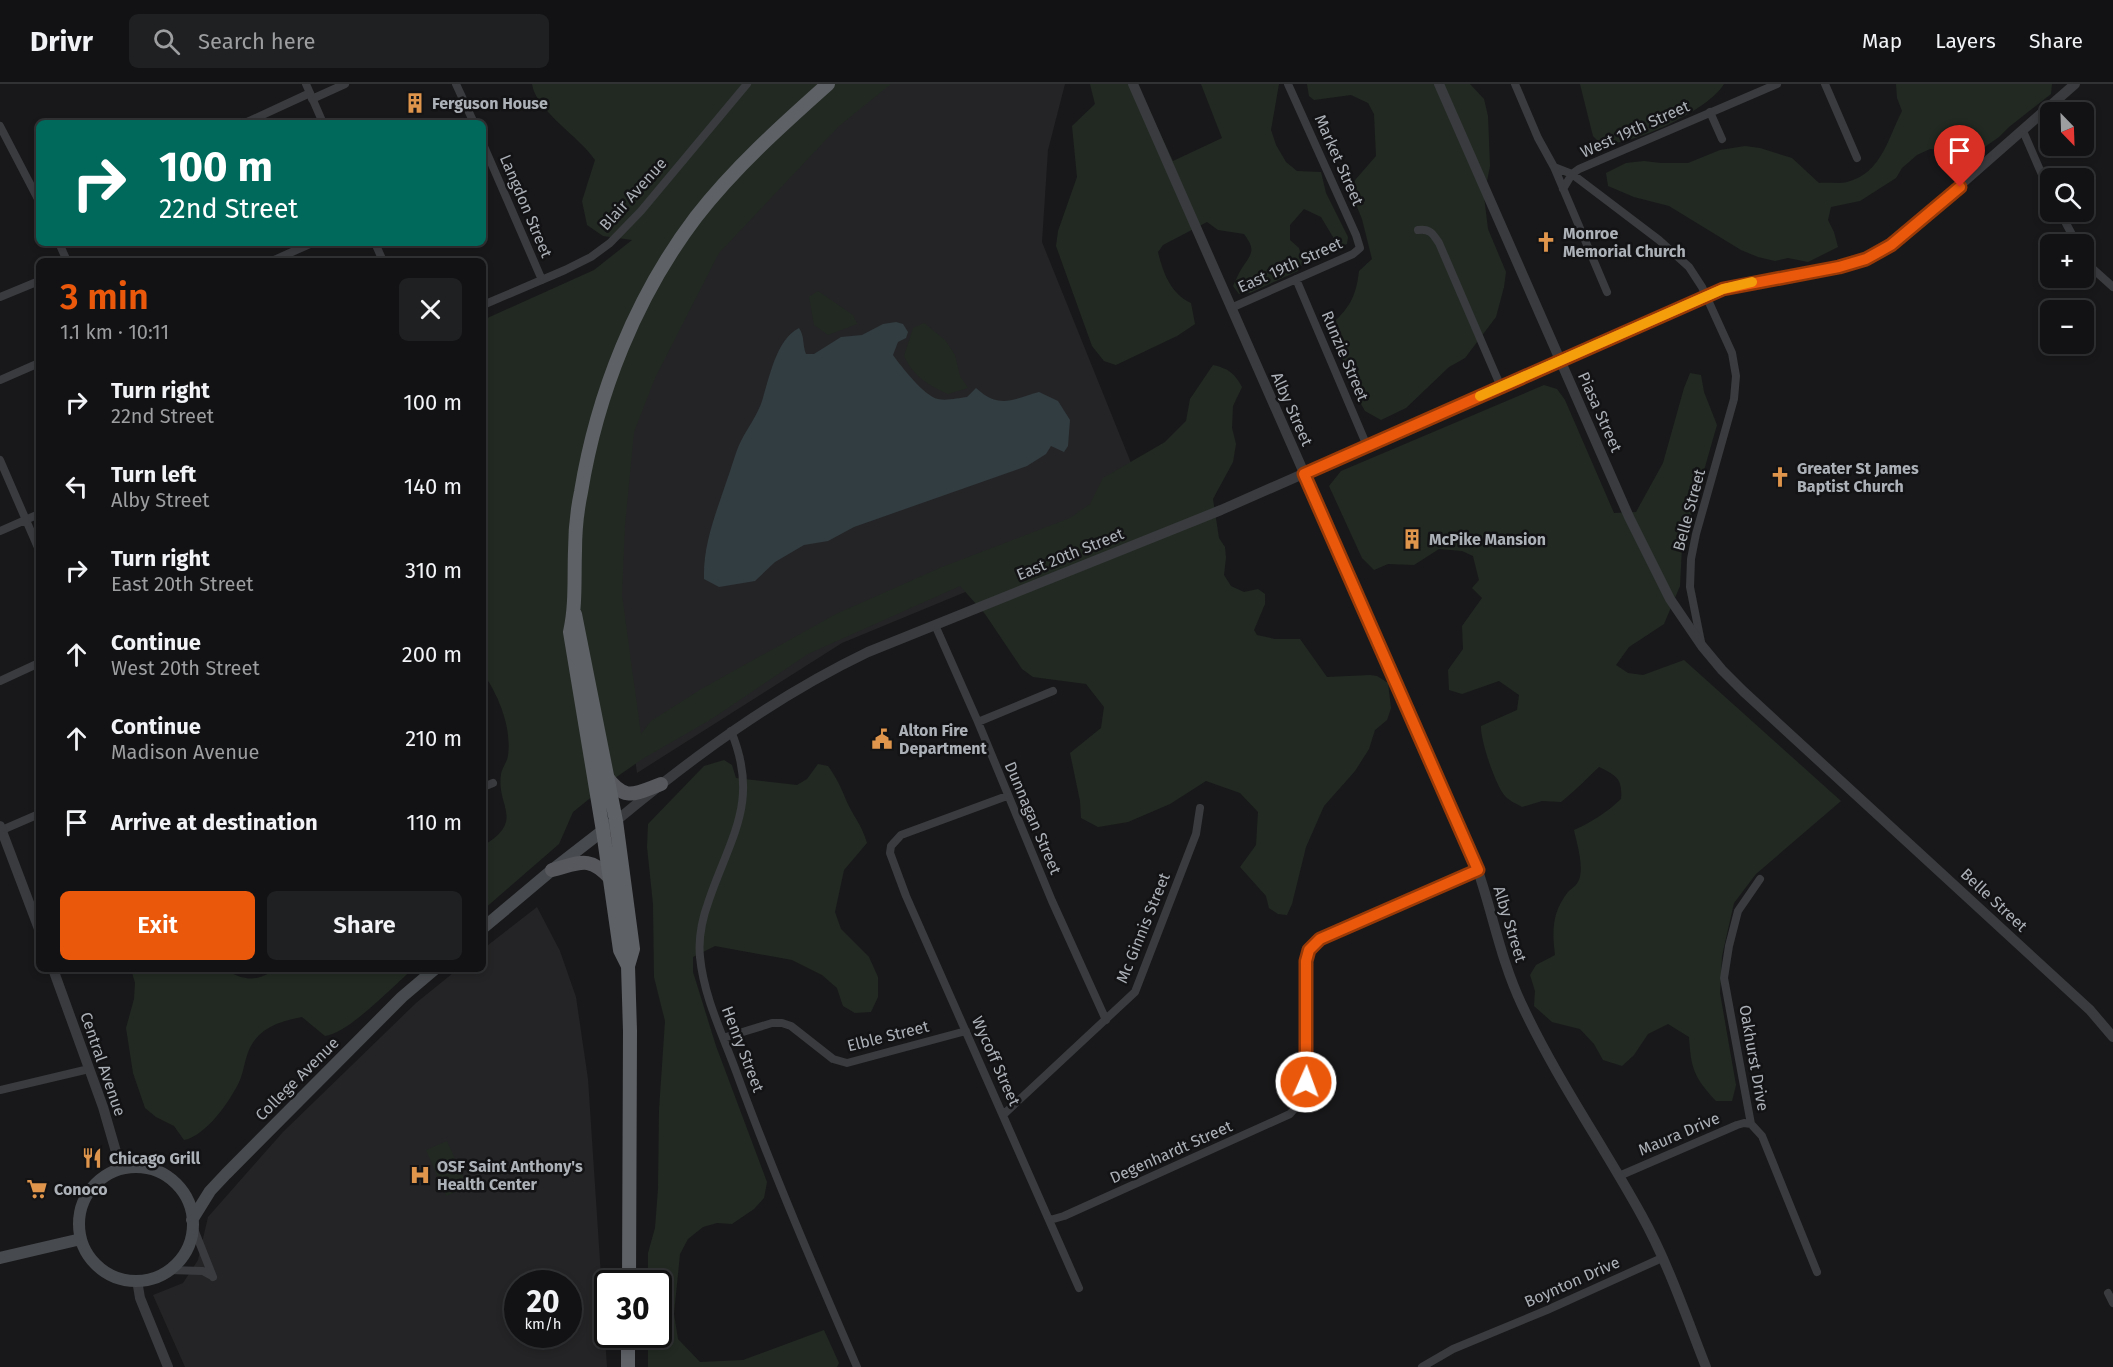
<!DOCTYPE html>
<meta charset="utf-8">
<style>
body{margin:0;font-family:"Fira Sans",sans-serif;background:#1f2022;color:#f1f3f6;height:100vh;display:flex;flex-direction:column;font-size:22px;white-space:nowrap}
*{box-sizing:border-box;margin:0}
p{font-size:20px;color:#9c9ea0}
.icon{flex:none;width:33px;height:33px;fill:none;stroke:currentColor;stroke-width:2;stroke-linecap:round;stroke-linejoin:round}
.map{position:relative;flex:1;overflow:hidden}
.panel{position:absolute;left:36px;top:174px;width:450px;height:714px;display:flex;flex-direction:column;background:#121214;border-radius:9px;box-shadow:0 3px 9px #0003,0 0 0 2px #313234}
.panel>*{flex:none}
.hud{position:absolute;left:36px;top:36px;width:450px;height:126px;border-radius:9px;box-shadow:0 3px 9px #0003,0 0 0 2px #313234;background:#00695c;color:#fff;overflow:hidden}
.needle{width:39px;rotate:157deg}
.buttons{position:absolute;left:2040px;top:18px;display:grid;gap:12px}
.buttons a{display:grid;place-items:center;width:54px;height:54px;border-radius:9px;background:#121214;box-shadow:0 3px 9px #0003,0 0 0 2px #313234;font-size:30px}
.speed{position:absolute;left:504px;top:1186px;display:flex;gap:12px;font-size:30px;font-weight:700;text-align:center}
.speed>*{display:grid;place-content:center;width:78px;height:78px;border-radius:50%;background:#121214;box-shadow:0 3px 9px #0003,0 0 0 2px #313234;line-height:1}
.speed small{font-size:15px;font-weight:400}
.speed .limit{border:3px solid #111;border-radius:9px;background:#fff;color:#111}
.pin{position:absolute;display:grid;place-items:center;width:51px;height:51px;color:#fff;margin:-62px -26px;border-radius:50% 50% 50% 0;rotate:-45deg;box-shadow:0 0 6px #0007}
.pin .icon{rotate:45deg}
.me{position:absolute;width:66px;margin:-33px;rotate:2deg;stroke-linejoin:round;filter:drop-shadow(0 0 4px #0008)}
.turn{display:flex;align-items:center;gap:21px;height:126px;padding:0 24px;font-size:27px}
.turn .icon{width:78px;height:78px;stroke-width:2.5}
.turn b{display:block;font-size:42px;line-height:51px}
.round{display:grid;place-items:center;flex:none;width:63px;height:63px;border-radius:9px;background:#1f2022}
.summary{display:flex;align-items:center;justify-content:space-between;height:102px;padding:0 24px}
h1{font-size:36px;font-weight:600;line-height:45px;color:#ea580c}
.primary-button{display:flex;gap:12px;margin-top:auto;padding:12px 24px}
.primary-button a{flex:1;height:69px;border-radius:9px;background:#ea580c;color:#fff;font-size:24px;font-weight:600;line-height:69px;text-align:center}
.primary-button a+a{background:#1f2022;color:#f1f3f6}
ul{padding:0;list-style:none}
li{display:flex;align-items:center;gap:18px;height:84px;padding:0 24px}
li div{flex:1}
li b{display:block;font-size:22px}
li em{font-style:normal}
header{display:flex;align-items:center;gap:36px;box-sizing:border-box;height:84px;padding:0 30px;background:#121214;border-bottom:2px solid #313234}
header strong{font-size:28px}
nav{display:flex;gap:33px;margin-inline-start:auto;font-size:21px}
.search{width:420px;height:54px;background:#1f2022;display:flex;align-items:center;gap:15px;box-sizing:border-box;padding:0 21px;border-radius:9px;color:#9c9ea0;font-size:22px}
.map>svg:first-child{display:block}
</style>
<header>
<strong>Drivr</strong>
<div class="search"><svg class="icon" aria-label="search" viewBox="0 0 24 24"><circle cx="10" cy="10" r="6"/><path d="M15 15l6 6"/></svg>Search here</div>
<nav><a>Map</a><a>Layers</a><a>Share</a></nav>
</header>
<div class="map">
<svg width="2113" height="1283" viewBox="0 0 2113 1283">
<rect width="100%" height="100%" fill="#18181a"/>
<path fill="#242426" fill-rule="evenodd" d="M861,0H1065L1048,66L1042,158L1152,431L842,559L637,689L612,509L631,329L706,166Z
M537,823L560,867L576,913L588,995L607,1283H185L153,1211L183,1199L198,1176L208,1133L283,1048L416,919L458,885H483V865ZM518,1200H568V1251H518Z"/>
<path fill="#222922" d="M532,0H891L839,42L719,169L655,294L634,348L625,441L622,511L641,650L651,637L703,604L836,530L942,483L1070,434L1090,420L1103,394L1165,358L1186,337L1190,315L1213,281C1228,284 1235,290 1242,303L1233,322L1232,344L1236,360L1233,378L1213,415L1219,454L1225,463L1226,474L1224,491L1231,502L1244,508L1258,505L1265,510V520L1254,546L1257,551L1275,555H1300L1327,593L1370,591L1377,592L1388,599L1391,624L1387,636L1375,646L1369,665L1355,687L1324,722L1306,763L1292,820L1287,831L1278,830L1269,824L1266,812L1240,783L1256,761L1258,728L1240,709L1206,697L1170,720L1128,738L1098,743L1081,734L1080,717L1070,669L1101,644L1104,623L1086,600L1033,593L1022,585L985,530L960,502L808,570L710,636L644,674L615,694L573,728L559,760L483,826V762C526,736 496,723 501,690C502,684 507,678 508,672C512,644 499,612 483,589V236L594,186L632,156L603,152L587,141L582,117L595,76C580,53 536,27 532,0Z
M1090,0H1137L1173,77L1222,54L1201,0H1279L1271,46L1276,61L1286,78L1297,87L1321,88L1326,109L1348,153L1347,160L1339,163L1321,133L1304,125L1290,141V156L1299,164L1303,179L1298,187L1250,209L1239,210L1233,202C1236,196 1238,190 1242,184C1252,169 1256,166 1244,150L1218,146L1207,138L1163,161L1158,168C1163,189 1171,210 1191,219L1195,240L1177,252L1116,281L1104,277L1092,262L1056,162L1058,147L1077,93L1072,42L1095,20Z
M1307,0H1470L1484,15L1488,32L1490,82L1484,112L1488,145L1506,188L1504,203L1496,233L1465,274L1449,283L1406,324L1381,336L1365,327L1356,311L1330,242C1349,224 1356,214 1359,187L1372,175L1362,135L1349,103L1376,72L1374,30L1368,19L1351,11L1314,16L1309,12Z
M1580,0H1724C1709,26 1630,63 1601,60L1593,52Z
M1896,0H2052L2051,10L2009,43L1999,53L1979,67L1969,71L1947,66L1930,65L1917,71L1902,84L1896,94L1860,117L1831,123L1828,136L1834,148L1838,163L1808,178L1788,174L1775,177L1758,173L1741,166L1669,122L1634,113L1608,102L1606,89L1626,79L1644,77L1661,79H1688L1720,66L1745,62L1760,64L1792,74L1819,99C1828,98 1839,100 1847,98C1882,89 1888,54 1902,27L1897,14Z
M818,207L853,231L857,240L828,251L814,241L809,213Z
M924,239L945,256L955,271L960,292L968,304L948,310C928,301 913,292 904,272L913,244Z
M1690,289L1701,291L1704,308L1717,341L1682,463L1680,502L1664,540L1629,563L1616,581L1628,589L1643,591L1684,576L1841,717L1756,790L1734,819L1722,872L1720,909L1736,1001L1732,1017H1716C1694,993 1691,985 1689,953L1668,940L1648,950L1634,971L1622,982L1603,976L1594,960L1580,945L1552,938L1534,922L1535,907L1530,891L1536,881L1555,871C1552,847 1552,828 1568,808C1573,803 1578,801 1580,793C1583,779 1577,760 1574,746C1592,738 1606,729 1621,715C1623,695 1616,691 1599,683C1586,695 1575,707 1561,718L1542,717L1522,723C1517,720 1510,717 1506,713C1496,704 1480,655 1481,642L1517,626L1519,611L1499,597L1462,610L1449,606L1448,586L1463,565L1462,542L1482,514L1472,504L1479,496L1473,472L1462,467L1439,465L1414,481L1388,480L1374,486L1362,474L1329,402L1341,387L1544,301L1557,305L1565,316L1614,429L1636,428L1663,379L1684,304Z
M724,676L732,681L736,694L797,701L807,695L818,680L828,682C836,693 841,703 846,716C853,732 862,741 867,759L844,786L835,828L841,845L869,873L878,893V913L871,928L855,929L843,922L837,904L822,891L792,876L715,862L693,873V888L716,962L767,1098L764,1114L754,1125L732,1140L717,1139L703,1143L688,1155L680,1170L674,1230L678,1255L700,1278L743,1276L824,1246L839,1279L837,1283H648V1251H658V1200H648V1169L655,1144L658,1105L659,1026L665,937L654,893L653,820L647,763L648,740L704,682Z
M131,885H228L229,888C249,898 258,896 277,885H413C393,902 349,949 325,952L302,933C283,937 266,941 254,957C245,969 245,984 240,996C231,1016 206,1052 184,1056L174,1042L156,1033L145,1024L133,989L126,944L134,915L135,899Z
M447,1057L468,1103L446,1112L426,1066Z"/>
<path fill="#323d41" d="M896,238L903,240L908,248L906,254L898,258L893,271C901,282 924,312 938,315C946,317 959,314 967,313L976,304C1000,326 1013,315 1039,308L1058,317L1070,336L1068,362L1064,368L1051,362L1046,370L1027,382L854,443L828,457L804,461L775,478L755,497L719,503L704,495C703,460 716,429 727,396C732,383 735,369 741,357C747,345 756,333 761,320C769,297 775,256 799,244C805,253 802,260 806,270H814L841,253L862,251L883,240Z"/>
<g fill="none" stroke-linecap="round" stroke-linejoin="round">
<path stroke="#393b3e" stroke-width="8" d="M306,0L323,39
M456,0L474,39
M1515,0L1538,54L1554,83L1572,90L1659,156L1689,183L1702,203L1732,269L1736,292L1734,315L1696,450L1691,475L1690,503L1701,558
M1825,0L1857,74
M312,15L345,0
M1710,28L1722,55
M245,39L310,9
M0,42L39,117
M2023,47L2050,109
M483,60L542,196
M1554,83L1607,208
M1563,105L1572,90L1579,85L1777,0
M2060,128L2077,160
M1418,146C1430,144 1433,150 1439,159L1501,303
M59,159L67,177
M375,159L383,177
M2084,172L2093,185L2113,203
M272,177L312,159
M1296,195L1367,362
M0,213L39,197
M483,221L565,186L591,173L610,159L641,127L747,0
M1231,224L1353,170L1360,164L1356,151L1288,0
M0,296L39,279
M0,376L39,466
M0,447L39,430
M935,541L978,638L1052,817L1106,936
M0,597L39,579
M978,638L1053,607
M731,647C760,717 731,752 709,816C702,835 698,853 700,873C704,914 723,951 737,990C773,1089 815,1186 857,1283
M483,703L493,699
M1007,712L901,751L891,762L890,769L906,812L1079,1204
M2,746L39,730
M1760,795L1738,827L1729,862L1724,894L1751,1040L1762,1052L1817,1188
M723,954L772,939H782L791,942L833,975L847,979L966,947
M0,1006L89,985
M1003,1031L1135,908L1196,750L1200,724
M1619,1092L1737,1041L1744,1039L1751,1040
M1050,1136L1064,1132L1290,1030L1302,1016L1306,998V877L1309,866L1320,855L1345,842L1478,786
M192,1140L213,1193
M168,1186L203,1187L212,1192
M2108,1209L2113,1219
M1422,1283L1453,1265L1547,1226L1662,1174"/>
<path stroke="#393b3e" stroke-width="10" d="M1133,0L1475,778C1492,825 1500,875 1522,921C1556,994 1603,1061 1642,1132C1668,1179 1686,1232 1706,1283
M1439,0L1629,433L1670,515L1702,562L1722,586L1743,607L2090,926L2113,953
M616,737C694,672 776,612 868,568L1221,426L1723,205L1839,183L1866,175L1902,152L2075,0
M0,742L39,845
M53,885L103,1023L121,1085
M137,1196L140,1214L168,1283"/>
<path stroke="#474a4e" stroke-width="12" d="M483,844L552,786L610,741
M79 1140a57 57 0 1 1 114 0a57 57 0 1 1-114 0Z
M192,1136L210,1107L226,1090L402,913L435,885
M0,1174L81,1155"/>
<path stroke="#56585d" stroke-width="14" d="M606,692C625,718 634,710 661,700
M552,786C580,779 589,771 610,794"/>
<path stroke="#5e6166" stroke-width="14" d="M575,530L616,737L633,865L628,882L630,947L629,1200
M628,882L620,866L603,747L570,548C576,521 574,495 575,467C575,447 577,427 581,408C597,310 636,212 696,133C734,84 782,41 828,0
M628,1251V1283"/>
</g>
<g fill="none" stroke-linecap="round" stroke-linejoin="round">
<g stroke="#983908" stroke-width="15">
<path id="route" d="M1306,998V877L1309,866L1320,855L1478,786L1304,390L1723,205L1839,183L1866,175L1891,161L1960,103"/>
</g>
<use href="#route" stroke="#ea580c" stroke-width="10"/>
<path stroke="#f59e0b" stroke-width="10" d="M1480,312L1723,205L1752,198"/>
</g>
<defs>
<g id="building-bare" transform="scale(1.62)"><path d="M-4-6H4V6H1V3H-1V6H-4ZM-2.5-4.3h1.7v1.8h-1.7ZM.8-4.3h1.7v1.8H.8ZM-2.5-1h1.7V.8h-1.7ZM.8-1h1.7V.8H.8Z" fill="#df954b" stroke="#131315" stroke-width="2.5" paint-order="stroke"/></g>
<g id="church-bare" transform="scale(1.62)"><path d="M-1.2-6h2.4v3.5h3.3v2.4h-3.3V6h-2.4V-.1h-3.3v-2.4h3.3Z" fill="#df954b" stroke="#131315" stroke-width="2.5" paint-order="stroke"/></g>
<g id="civic-bare" transform="scale(1.62)"><path d="M-.6-6.5H3V-4.5H.6V-3L4-1V1h2V6H-6V1h2V-1L-.6-3ZM-1.2 2.5V6h2.4V2.5Z" fill="#df954b" stroke="#131315" stroke-width="2.5" paint-order="stroke"/></g>
<g id="restaurant-bare" transform="scale(1.62)"><path d="M-5-6h1v4h1v-4h1v4h1v-4h1v5L-1.5 .5V6h-2V.5L-5-1ZM5-6V6H3V1.5H1.5Q1.5-4 5-6Z" fill="#df954b" stroke="#131315" stroke-width="2.5" paint-order="stroke"/></g>
<g id="hospital-bare" transform="scale(1.62)"><path d="M-5-5h3v3.5h4V-5h3V5h-3V1.5h-4V5h-3Z" fill="#df954b" stroke="#131315" stroke-width="2.5" paint-order="stroke"/></g>
<g id="supermarket-bare" transform="scale(1.62)"><path d="M-6-5.5h2.5l.6 2H6L4.5 2H-2.5L-4.4-4H-6ZM-1.5 3.2a1.3 1.3 0 1 0 .1 0ZM3 3.2a1.3 1.3 0 1 0 .1 0Z" fill="#df954b" stroke="#131315" stroke-width="2.5" paint-order="stroke"/></g>
</defs>
<g fill-rule="evenodd">
<use href="#building-bare" x="415" y="19"/>
<use href="#church-bare" x="1546" y="158"/>
<use href="#church-bare" x="1780" y="393"/>
<use href="#building-bare" x="1412" y="455"/>
<use href="#civic-bare" x="882" y="655"/>
<use href="#restaurant-bare" x="92" y="1074"/>
<use href="#hospital-bare" x="420" y="1091"/>
<use href="#supermarket-bare" x="37" y="1105"/>
</g>
<g text-anchor="middle" dominant-baseline="central" stroke-width="5" stroke-linejoin="round" paint-order="stroke">
<g font-size="16" font-weight="bold" fill="#acb1b8" stroke="#131315" text-anchor="start">
<text x="432" y="19">Ferguson House</text>
<text x="1563" y="149">Monroe<tspan x="1563" dy="18">Memorial Church</tspan></text>
<text x="1797" y="384">Greater St James<tspan x="1797" dy="18">Baptist Church</tspan></text>
<text x="1429" y="455">McPike Mansion</text>
<text x="899" y="646">Alton Fire<tspan x="899" dy="18">Department</tspan></text>
<text x="109" y="1074">Chicago Grill</text>
<text x="437" y="1082">OSF Saint Anthony's<tspan x="437" dy="18">Health Center</tspan></text>
<text x="54" y="1105">Conoco</text>
</g>
<g font-size="16" fill="#acb1b8" stroke="#131315">
<text transform="translate(1635 45) rotate(-24)">West 19th Street</text>
<text transform="translate(1339 76) rotate(66)">Market Street</text>
<text transform="translate(633 110) rotate(-48)">Blair Avenue</text>
<text transform="translate(526 122) rotate(67)">Langdon Street</text>
<text transform="translate(1290 181) rotate(-24)">East 19th Street</text>
<text transform="translate(1345 272) rotate(67)">Runzie Street</text>
<text transform="translate(1292 325) rotate(66)">Alby Street</text>
<text transform="translate(1600 328) rotate(66)">Piasa Street</text>
<text transform="translate(1689 426) rotate(-75)">Belle Street</text>
<text transform="translate(1070 470) rotate(-22)">East 20th Street</text>
<text transform="translate(1033 734) rotate(67)">Dunnagan Street</text>
<text transform="translate(1994 816) rotate(43)">Belle Street</text>
<text transform="translate(1510 840) rotate(73)">Alby Street</text>
<text transform="translate(1143 844) rotate(-68)">Mc Ginnis Street</text>
<text transform="translate(888 952) rotate(-14)">Elble Street</text>
<text transform="translate(743 965) rotate(69)">Henry Street</text>
<text transform="translate(1754 974) rotate(80)">Oakhurst Drive</text>
<text transform="translate(996 977) rotate(66)">Wycoff Street</text>
<text transform="translate(103 980) rotate(71)">Central Avenue</text>
<text transform="translate(297 995) rotate(-45)">College Avenue</text>
<text transform="translate(1679 1050) rotate(-23)">Maura Drive</text>
<text transform="translate(1171 1068) rotate(-24)">Degenhardt Street</text>
<text transform="translate(1572 1198) rotate(-24)">Boynton Drive</text>
</g>
</g>
</svg>
<div class="buttons">
<a><svg class="needle" viewBox="-14 -14 28 28"><path d="M0-13l5 13h-10z" fill="#e53935"/><path d="M0 13l5-13h-10z" fill="#9c9ea0"/></svg></a>
<a><svg class="icon" aria-label="search" viewBox="0 0 24 24"><circle cx="10" cy="10" r="6"/><path d="M15 15l6 6"/></svg></a>
<a>+</a>
<a>−</a>
</div>
<div class="speed"><div>20<small>km/h</small></div><div class="limit">30</div></div>
<div class="pin" style="left:1960px;top:103px;background:#d93025"><svg class="icon" aria-label="arrive" viewBox="0 0 24 24"><path d="M6 21V4h12l-3 4 3 4H6"/></svg></div>
<svg class="me" style="left:1306px;top:998px" viewBox="-20 -20 40 40"><circle r="17" fill="#ea580c" stroke="#fff" stroke-width="3"/><path d="M0-11L8 9 0 5-8 9z" fill="#fff"/></svg>
<div class="hud">
<div class="turn"><svg class="icon" aria-label="right" viewBox="0 0 24 24"><path d="M7 20v-9h11M14 6l5 5-5 5"/></svg><div><b>100 m</b>22nd Street</div></div>
</div>
<section class="panel">
<div class="summary"><div><h1>3 min</h1><p>1.1 km · 10:11</p></div><a class="round"><svg class="icon" aria-label="close" viewBox="0 0 24 24"><path d="M6 6l12 12M18 6L6 18"/></svg></a></div>
<ul>
<li><svg class="icon" aria-label="right" viewBox="0 0 24 24"><path d="M7 20v-9h11M14 6l5 5-5 5"/></svg><div><b>Turn right</b><p>22nd Street</p></div><em>100 m</em></li>
<li><svg class="icon" aria-label="left" viewBox="0 0 24 24"><path d="M17 20v-9H6M10 6l-5 5 5 5"/></svg><div><b>Turn left</b><p>Alby Street</p></div><em>140 m</em></li>
<li><svg class="icon" aria-label="right" viewBox="0 0 24 24"><path d="M7 20v-9h11M14 6l5 5-5 5"/></svg><div><b>Turn right</b><p>East 20th Street</p></div><em>310 m</em></li>
<li><svg class="icon" aria-label="ahead" viewBox="0 0 24 24"><path d="M12 20V5M6 11l6-6 6 6"/></svg><div><b>Continue</b><p>West 20th Street</p></div><em>200 m</em></li>
<li><svg class="icon" aria-label="ahead" viewBox="0 0 24 24"><path d="M12 20V5M6 11l6-6 6 6"/></svg><div><b>Continue</b><p>Madison Avenue</p></div><em>210 m</em></li>
<li><svg class="icon" aria-label="arrive" viewBox="0 0 24 24"><path d="M6 21V4h12l-3 4 3 4H6"/></svg><div><b>Arrive at destination</b></div><em>110 m</em></li>
</ul>
<div class="primary-button"><a>Exit</a><a>Share</a></div>
</section>
</div>
